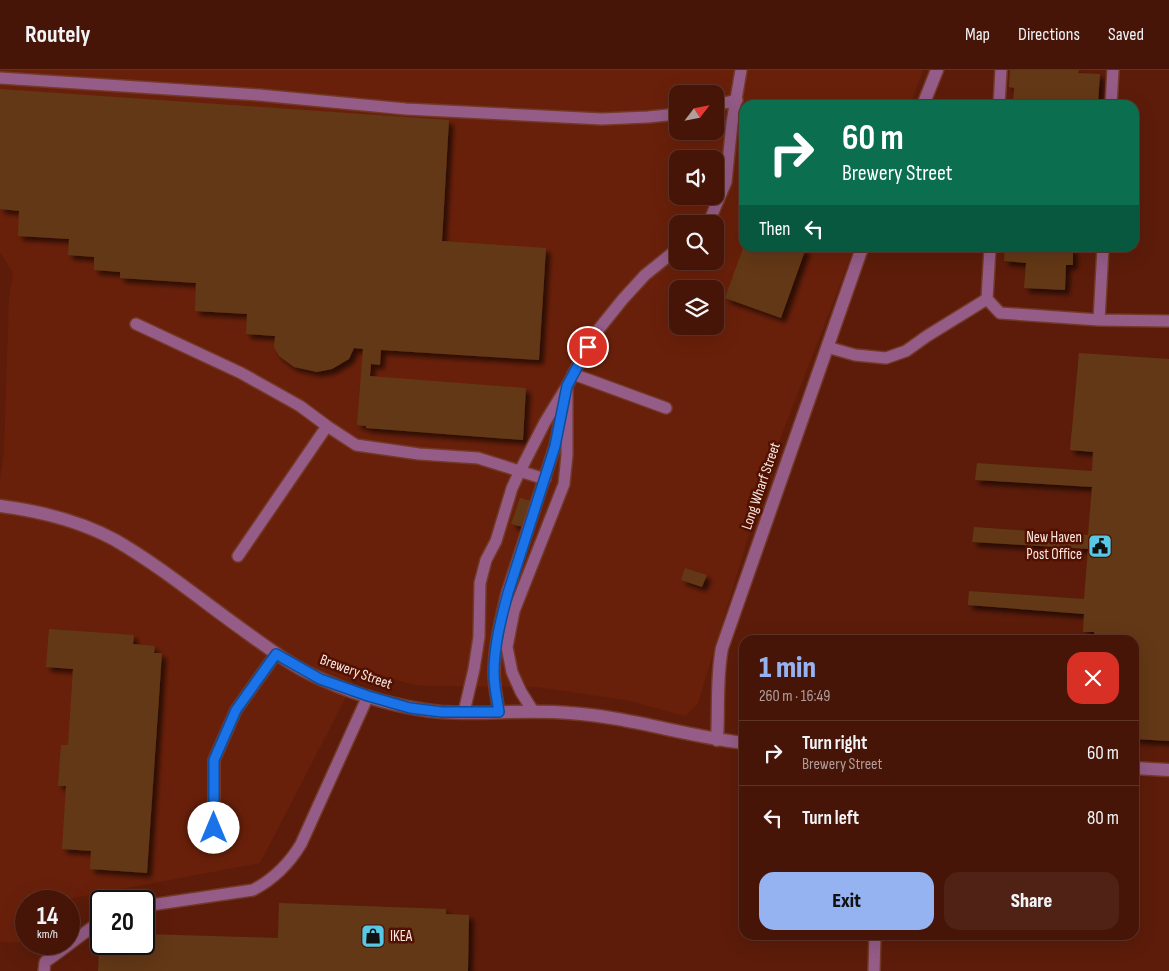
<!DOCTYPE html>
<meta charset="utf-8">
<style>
body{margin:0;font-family:"Sofia Sans Condensed",sans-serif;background:#502216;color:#f1f3f6;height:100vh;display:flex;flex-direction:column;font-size:19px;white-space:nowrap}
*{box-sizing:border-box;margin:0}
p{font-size:16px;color:#b09f9c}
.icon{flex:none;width:28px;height:28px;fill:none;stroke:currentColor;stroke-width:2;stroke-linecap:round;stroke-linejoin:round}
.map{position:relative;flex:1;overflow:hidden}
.side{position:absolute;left:739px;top:565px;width:400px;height:305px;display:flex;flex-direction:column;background:#461508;border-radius:15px;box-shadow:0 5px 20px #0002,0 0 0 1px #5e3429}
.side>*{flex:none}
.guide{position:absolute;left:739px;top:30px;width:400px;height:152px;border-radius:15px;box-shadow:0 5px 20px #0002,0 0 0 1px #5e3429;background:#0b6e4f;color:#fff;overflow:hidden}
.needle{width:32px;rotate:58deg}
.tools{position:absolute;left:669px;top:15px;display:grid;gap:10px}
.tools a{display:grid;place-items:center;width:55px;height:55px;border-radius:10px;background:#461508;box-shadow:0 5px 20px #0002,0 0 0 1px #5e3429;font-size:25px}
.speed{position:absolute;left:15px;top:820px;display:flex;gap:10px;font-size:25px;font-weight:700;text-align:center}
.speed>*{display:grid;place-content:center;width:65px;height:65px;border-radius:50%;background:#461508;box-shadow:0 5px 20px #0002,0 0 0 1px #5e3429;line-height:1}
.speed small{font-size:12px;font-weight:400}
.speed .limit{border:2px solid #111;border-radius:8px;background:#fff;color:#111}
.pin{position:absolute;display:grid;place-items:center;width:42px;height:42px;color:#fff;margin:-21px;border:2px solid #fff;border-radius:50%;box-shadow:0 1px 5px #0007}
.me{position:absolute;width:55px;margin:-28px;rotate:0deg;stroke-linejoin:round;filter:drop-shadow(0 0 4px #0008)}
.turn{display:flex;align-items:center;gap:18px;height:105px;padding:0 20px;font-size:22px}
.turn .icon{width:65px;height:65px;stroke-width:2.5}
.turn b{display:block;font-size:35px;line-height:42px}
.then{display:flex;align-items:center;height:48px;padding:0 20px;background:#0003;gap:10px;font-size:19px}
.round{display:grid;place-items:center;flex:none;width:52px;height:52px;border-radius:15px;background:#502216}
.head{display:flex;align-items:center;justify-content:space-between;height:85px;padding:0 20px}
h1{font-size:30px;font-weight:800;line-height:38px;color:#95b2f1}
.primary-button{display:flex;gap:10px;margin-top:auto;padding:10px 20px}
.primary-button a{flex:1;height:58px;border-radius:15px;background:#95b2f1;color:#111;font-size:20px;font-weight:800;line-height:58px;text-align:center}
.primary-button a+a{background:#502216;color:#f1f3f6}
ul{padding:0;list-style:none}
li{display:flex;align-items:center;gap:15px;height:65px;padding:0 20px;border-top:1px solid #5e3429}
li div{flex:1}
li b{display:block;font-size:19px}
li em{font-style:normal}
header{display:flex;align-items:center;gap:30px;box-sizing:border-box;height:70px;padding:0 25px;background:#461508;border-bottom:1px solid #5e3429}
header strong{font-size:24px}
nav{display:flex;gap:28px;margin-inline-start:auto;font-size:18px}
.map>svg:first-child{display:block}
</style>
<header>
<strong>Routely</strong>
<nav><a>Map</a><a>Directions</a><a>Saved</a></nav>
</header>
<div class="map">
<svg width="1169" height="901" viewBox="0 0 1169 901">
<defs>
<filter id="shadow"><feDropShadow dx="4.5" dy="4.5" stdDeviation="2.5" flood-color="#0009"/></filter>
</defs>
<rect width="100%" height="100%" fill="#5d1c0a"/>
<path fill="#69200a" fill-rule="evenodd" d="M0,0H923L910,35H744V178H854L770,395L698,633L685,646L626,630L538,617L426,616L410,614L361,598L260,793L63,830L41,828L29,830L26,831L22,873L0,872V411L4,381L9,229L13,203L0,182ZM678,24H715V61H678ZM678,89H715V126H678ZM678,154H715V191H678ZM678,219H715V256H678Z"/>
<path fill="#643815" filter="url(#shadow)" d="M1010,0H1079L1078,3L1100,4L1098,35H1013L1014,18L1009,17Z
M0,19L449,50L442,171L546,178L539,290L381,280L380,295L371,294L370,306L526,318L523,370L366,358V356L357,355L363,279L354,278L349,289L332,299L317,302L294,297L279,286L274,277L275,266L246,264L247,244L195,241L196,213L120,208V202L94,200V187L68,185L69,169L18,166L19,141L0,139Z
M743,178H806L781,248L725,228Z
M1005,178H1073V195H1066L1065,220L1024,218L1026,193L1004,191Z
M1079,283L1169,289V671L1134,669V570H1094V562H1083L1084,544L968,535L969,521L1084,529L1088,479L972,472L974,457L1088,465L1092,417L975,410L977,393L1092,401L1093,382L1070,380Z
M520,428L531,431L523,457L511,454Z
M685,498L707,505L702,517L681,510Z
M49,559L134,565L133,574L155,576L154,583H162L147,803L90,799L91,781L62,779L66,716H58L61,675H68L73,599L46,597Z
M279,833L446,839V844L469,845L468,901H98L100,860H101V874H144V864L278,868Z"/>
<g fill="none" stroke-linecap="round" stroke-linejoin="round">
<g stroke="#733928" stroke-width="14">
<path id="service" d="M0,8L259,25L406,39L602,49L648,47L678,44
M715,35L737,30
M999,35L1001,0
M1111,35L1113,0
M708,154L726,112L732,53L741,0
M990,178L987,229L1000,243L1099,250L1103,178
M1099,250L1169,251
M136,254L241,303L300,336L327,356L356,375L419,384L478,388L545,409
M827,277L855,285L886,288L906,281L927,266L987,229
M573,304L666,338
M238,486L327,356
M533,641L521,622L512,602L507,577L514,541L564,414L567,385V317
M464,642L474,599L479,567L480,513L486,490L496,471L512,418L520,401L545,352L567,316L594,265L623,229L645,205L671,184L678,180
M499,642C497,629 494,616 494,603C494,577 501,549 507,523L555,376L562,342
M214,776V690L236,640L276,584
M144,836L253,820C274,809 289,794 301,774L368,626
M44,901L45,892C64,879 82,864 101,851
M874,901L875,865"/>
</g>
<g stroke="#733928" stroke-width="15">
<path id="minor" d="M923,35L937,0
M0,436C39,441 80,451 115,470C160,496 201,530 243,560C268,578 293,597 321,609C359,626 401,638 441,642C484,645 527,639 570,643C629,647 685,666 744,673
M717,670C719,639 716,609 722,578L862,178
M1134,698L1169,700"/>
</g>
<use href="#service" stroke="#955c87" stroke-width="11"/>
<use href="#minor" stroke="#955c87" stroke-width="12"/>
</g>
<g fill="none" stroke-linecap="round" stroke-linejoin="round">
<g stroke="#114b97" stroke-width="12">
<path id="route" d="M214,758V690L236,640L276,584L320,609L368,626L410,638L442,642H499C497,629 494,616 494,603C494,576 501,549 508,523L555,376L567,316L588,277"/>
</g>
<use href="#route" stroke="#1a73e8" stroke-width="9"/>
</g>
<defs>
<g id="civic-square" transform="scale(1.25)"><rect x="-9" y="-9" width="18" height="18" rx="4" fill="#58c9e4" stroke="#511000"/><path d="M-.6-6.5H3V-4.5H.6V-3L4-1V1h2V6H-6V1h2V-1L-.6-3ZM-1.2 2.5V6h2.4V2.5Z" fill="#111"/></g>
<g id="shop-square" transform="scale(1.25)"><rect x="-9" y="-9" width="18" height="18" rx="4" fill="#58c9e4" stroke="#511000"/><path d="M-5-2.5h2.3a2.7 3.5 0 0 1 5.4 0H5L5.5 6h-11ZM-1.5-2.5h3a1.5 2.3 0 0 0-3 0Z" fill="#111"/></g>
</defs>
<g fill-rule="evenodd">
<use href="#civic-square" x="1100" y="476"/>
<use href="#shop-square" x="373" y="866"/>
</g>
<g text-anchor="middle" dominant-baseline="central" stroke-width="5" stroke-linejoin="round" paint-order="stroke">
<g font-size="15" fill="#f9e8e3" stroke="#511000">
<text transform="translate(761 416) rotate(-71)">Long Wharf Street</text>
<text transform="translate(356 602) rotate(20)">Brewery Street</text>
</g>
<g font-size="15" fill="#f9e8e3" stroke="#511000" text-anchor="end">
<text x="1082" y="467">New Haven<tspan x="1082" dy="17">Post Office</tspan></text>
<text x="390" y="866" text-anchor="start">IKEA</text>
</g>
</g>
</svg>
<div class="tools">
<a><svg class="needle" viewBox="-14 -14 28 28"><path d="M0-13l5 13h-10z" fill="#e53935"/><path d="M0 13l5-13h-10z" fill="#b09f9c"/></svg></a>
<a><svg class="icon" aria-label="sound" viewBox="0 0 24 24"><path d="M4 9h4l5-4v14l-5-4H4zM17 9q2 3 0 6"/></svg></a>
<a><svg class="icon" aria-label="search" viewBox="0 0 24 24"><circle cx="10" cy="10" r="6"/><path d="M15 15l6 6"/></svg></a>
<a><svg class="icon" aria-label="layers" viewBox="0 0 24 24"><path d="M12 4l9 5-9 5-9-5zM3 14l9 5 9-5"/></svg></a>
</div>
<div class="speed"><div>14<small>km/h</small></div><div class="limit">20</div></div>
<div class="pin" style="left:588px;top:277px;background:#d93025"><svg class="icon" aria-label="arrive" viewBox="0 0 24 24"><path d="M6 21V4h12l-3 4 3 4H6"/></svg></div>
<svg class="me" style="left:214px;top:758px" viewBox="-20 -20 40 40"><circle r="19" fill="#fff"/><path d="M0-13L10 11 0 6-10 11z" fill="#1a73e8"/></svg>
<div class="guide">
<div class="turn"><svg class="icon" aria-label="right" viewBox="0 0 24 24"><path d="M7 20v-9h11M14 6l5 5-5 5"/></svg><div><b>60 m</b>Brewery Street</div></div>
<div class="then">Then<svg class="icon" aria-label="left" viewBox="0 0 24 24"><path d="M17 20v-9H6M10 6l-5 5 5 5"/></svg></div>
</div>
<section class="side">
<div class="head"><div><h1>1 min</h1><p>260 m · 16:49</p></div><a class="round" style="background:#d93025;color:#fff"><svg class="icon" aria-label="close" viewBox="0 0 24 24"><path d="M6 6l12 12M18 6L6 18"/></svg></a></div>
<ul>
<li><svg class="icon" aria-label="right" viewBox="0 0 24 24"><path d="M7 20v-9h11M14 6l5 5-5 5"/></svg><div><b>Turn right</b><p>Brewery Street</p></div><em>60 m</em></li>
<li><svg class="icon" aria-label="left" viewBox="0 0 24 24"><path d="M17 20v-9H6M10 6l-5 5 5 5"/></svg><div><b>Turn left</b></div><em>80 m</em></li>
</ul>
<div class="primary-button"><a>Exit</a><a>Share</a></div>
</section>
</div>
